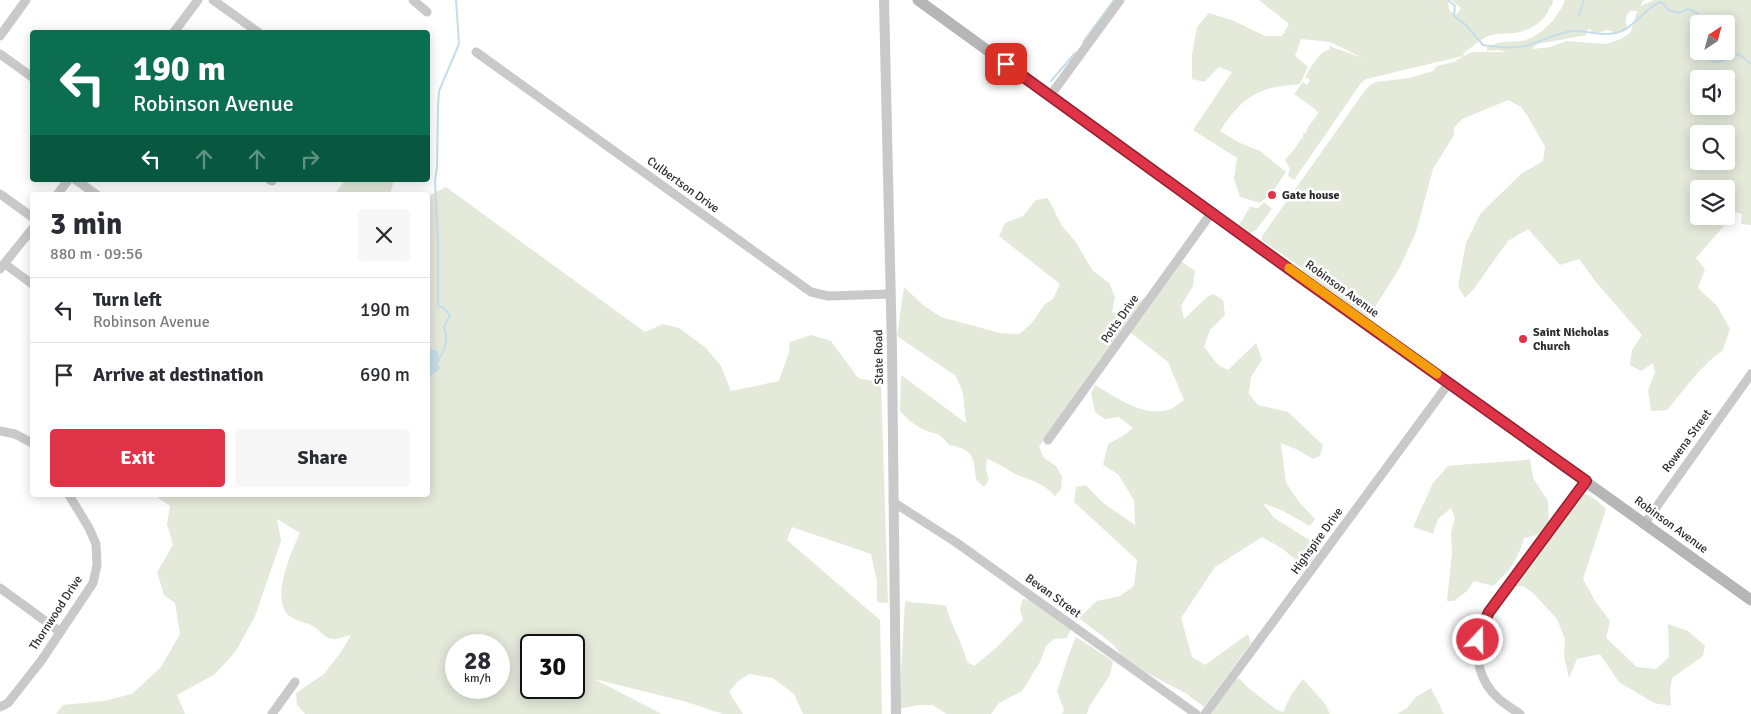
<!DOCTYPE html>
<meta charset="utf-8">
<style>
body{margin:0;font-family:Signika,sans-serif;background:#f7f7f7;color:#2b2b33;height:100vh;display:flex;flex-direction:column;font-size:19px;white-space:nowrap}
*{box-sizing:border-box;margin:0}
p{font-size:16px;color:#7c7c81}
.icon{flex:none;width:28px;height:28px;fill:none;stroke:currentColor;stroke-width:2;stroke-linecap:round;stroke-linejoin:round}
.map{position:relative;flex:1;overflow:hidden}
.drawer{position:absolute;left:30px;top:192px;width:400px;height:305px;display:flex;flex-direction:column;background:#fff;border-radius:5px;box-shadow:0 2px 12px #0003}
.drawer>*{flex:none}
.guide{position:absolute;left:30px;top:30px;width:400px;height:152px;border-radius:5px;box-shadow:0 2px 12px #0003;background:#0b6e4f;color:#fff;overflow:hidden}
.needle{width:32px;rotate:36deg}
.tools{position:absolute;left:1690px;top:15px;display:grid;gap:10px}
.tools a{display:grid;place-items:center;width:45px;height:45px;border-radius:5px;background:#fff;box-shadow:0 2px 12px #0003;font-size:25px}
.speed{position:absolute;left:445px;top:634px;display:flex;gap:10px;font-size:25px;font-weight:700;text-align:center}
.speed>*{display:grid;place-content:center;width:65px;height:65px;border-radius:50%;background:#fff;box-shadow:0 2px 12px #0003;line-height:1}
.speed small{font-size:12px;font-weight:400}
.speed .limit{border:2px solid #111;border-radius:8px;background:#fff;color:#111}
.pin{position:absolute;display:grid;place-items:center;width:42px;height:42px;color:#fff;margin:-21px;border-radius:10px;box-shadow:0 2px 8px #0006}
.me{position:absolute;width:55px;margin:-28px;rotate:21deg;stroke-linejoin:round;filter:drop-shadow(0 0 4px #0008)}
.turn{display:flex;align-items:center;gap:18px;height:105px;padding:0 20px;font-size:22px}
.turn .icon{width:65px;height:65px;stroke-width:2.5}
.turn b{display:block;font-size:35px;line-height:42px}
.lanes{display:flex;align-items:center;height:48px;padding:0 20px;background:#0003;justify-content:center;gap:25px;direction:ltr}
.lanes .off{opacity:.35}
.round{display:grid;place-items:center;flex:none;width:52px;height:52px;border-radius:5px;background:#f7f7f7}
.overview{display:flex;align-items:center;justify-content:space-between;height:85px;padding:0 20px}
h1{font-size:30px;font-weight:700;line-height:38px}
.button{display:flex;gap:10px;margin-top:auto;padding:10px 20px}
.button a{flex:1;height:58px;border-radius:5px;background:#df3347;color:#fff;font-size:20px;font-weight:700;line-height:58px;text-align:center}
.button a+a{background:#f7f7f7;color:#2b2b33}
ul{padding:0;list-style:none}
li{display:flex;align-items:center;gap:15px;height:65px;padding:0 20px;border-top:1px solid #e1e1e2}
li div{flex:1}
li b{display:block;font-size:19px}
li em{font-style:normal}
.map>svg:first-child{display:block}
</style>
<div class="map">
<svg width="1751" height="714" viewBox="0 0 1751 714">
<rect width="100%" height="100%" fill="#fff"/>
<path fill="#e3eada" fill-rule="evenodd" d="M1259,0H1448L1449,10L1456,15L1461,8L1451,0H1553L1552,6H1550C1547,21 1529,31 1515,33C1507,34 1499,33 1491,35C1481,38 1472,47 1463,54L1464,56L1472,52H1507L1498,50L1487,51V47C1491,47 1494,44 1498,43C1505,41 1513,42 1521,41C1540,38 1559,17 1565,0H1645L1642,2L1641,6L1654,0H1751V225L1741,224L1742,214L1736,212L1696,258L1705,269L1698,288L1717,306L1730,329L1723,350C1700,366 1685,389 1667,410L1651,411L1648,390L1655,372L1653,363L1641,371L1630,365L1632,350L1642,335L1595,281L1579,259L1560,265L1528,229L1508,241L1473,290L1465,298L1458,286L1466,243L1480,214L1521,174L1543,161L1545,147L1530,120L1521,107L1508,100L1462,119L1454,128V135L1433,169L1416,232L1411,243L1399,269L1365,323L1299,276L1303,269L1262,240V236L1364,92L1369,86L1376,82L1409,78L1433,71L1437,66L1454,62L1463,56L1366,79L1361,83L1294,180L1288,176L1290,169L1285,160L1296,147L1300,140L1303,138V133H1306C1308,124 1315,120 1318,113L1315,109L1294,94L1303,82L1307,85L1310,80L1305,77C1311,68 1319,50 1330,50L1329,46L1363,58L1330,42L1301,39L1295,56L1308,67L1300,84C1288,86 1273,86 1262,91C1243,98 1230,115 1220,131L1238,142L1260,151L1286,172L1273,191L1260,203L1240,197L1234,179L1237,158L1193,130L1232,72L1219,67L1204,82L1192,79V54L1197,27L1209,13L1234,21L1265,36H1282L1289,24ZM1630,11H1637L1631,32L1621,39L1606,44L1566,41L1551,47L1532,49L1537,44L1587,35L1585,31L1590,29L1593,34L1607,30L1617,33L1627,28C1626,21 1624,16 1630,11ZM1699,24H1726V51H1699ZM1699,79H1726V106H1699ZM1699,134H1726V161H1699ZM1699,189H1726V216H1699Z
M345,180H394L390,195H334Z
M446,187L645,332L663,324L679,328L706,348L721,366L731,391L779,381L789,352L790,342L811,335L831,341L858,378L881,383L888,603L877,602V582L871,554L792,527L787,540L880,620L882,714H803L794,694L773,678L749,674L737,682L729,692L743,714H723L687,702L594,679L662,714H305L297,705L296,693L324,674L341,652L351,635C346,636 341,638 336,639C326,641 319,629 311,625C304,622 291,619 287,614C272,595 291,552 300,533L277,519L281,541L255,616L236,651L215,674L177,695L185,714H56L63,705L103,701L132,694L161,667L180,634L175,603L164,595L157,572L173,545L167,524L170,506L154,495H428V196ZM456,645H499V688H456ZM531,645H574V688H531Z
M1048,198L1062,226L1075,241L1093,271L1109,283L1115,297L1112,313L1123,311L1146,297L1039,447L1044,458L1056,466L1062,477L1061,489L1055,496C1043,483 1035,482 1020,476C1008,471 999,463 987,459L986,470L989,480L984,487L976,480C974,457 973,449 949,445C938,431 936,435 922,429C913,424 906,418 900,411L901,375L966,423L963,393L956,376L897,336L904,287L923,305L941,317L1000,333L1019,334L1031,324L1045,304L1053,299L1060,284L999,236L1005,223L1023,216L1036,200Z
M1264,202L1272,209L1256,230L1250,233L1239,225L1250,207L1258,208Z
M1181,261L1195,271L1193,286L1181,306L1184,319L1207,297L1213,294L1223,300L1225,315L1210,330L1204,347L1218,365L1228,370L1256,343L1262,360L1251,377L1249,394L1258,405L1288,412L1323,445L1320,456L1313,459L1298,450L1281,443L1286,483L1299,502L1315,519L1310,526L1283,511L1263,503L1274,518L1308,539L1323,543L1306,569L1283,549L1262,537L1215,567L1181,618L1192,657L1205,665L1248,634L1251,643L1204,707L1187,694L1147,673L1122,656L1114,645L1079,618L1097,601L1120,596L1134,586L1137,560L1074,502L1076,487L1086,485L1102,502L1135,525L1134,500L1118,474L1103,465L1108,444L1126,434L1133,428L1119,417L1105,419L1095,412L1091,393L1095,385C1116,397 1142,417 1168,410C1173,409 1179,403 1184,400L1168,362L1130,332Z
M1530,459L1533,478L1548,501L1549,522L1541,534L1524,538C1518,560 1509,572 1493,586L1474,581L1467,591L1454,601H1447L1452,552L1451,532L1455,518L1451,508L1438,519L1433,534L1413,527L1433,483L1448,466C1475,463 1503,463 1530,459Z
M1582,492L1595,499L1606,509L1583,579L1595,601L1610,621L1606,638L1637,667L1656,669L1669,657L1668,624L1688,631L1705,646L1703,656L1672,678L1670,690L1671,706L1654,703L1619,682L1600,654L1577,659L1569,678L1564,656L1565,639L1557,619L1533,593L1523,586L1516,587Z
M1023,599L1030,600L1071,629L1067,638L1054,639L1046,646L1040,662L1022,691L999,703L991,714H947L932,705H919L899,709L905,601C919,604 932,603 946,606C951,626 963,643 967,662L974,666L996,648L1023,620L1020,609Z
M1076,637L1113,661L1110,675L1089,707L1087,714H1062L1064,710L1057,691L1069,654Z
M1239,678L1246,686L1277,710L1283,712L1291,695L1303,679L1326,705L1330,714H1210L1234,681Z
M1431,688L1444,714H1397L1407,708L1416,697Z"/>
<path fill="#c6dde9" d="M428,341L431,350H437L441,361L438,363L440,369L431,376L428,383Z"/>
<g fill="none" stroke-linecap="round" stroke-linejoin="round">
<path stroke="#c6dde9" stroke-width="2" d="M1448,0L1455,6L1454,16L1466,25L1483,45C1496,47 1512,49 1525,46C1540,42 1556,33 1572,31C1588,30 1606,38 1622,31C1637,24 1647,6 1661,2L1669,10L1678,13L1688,9L1697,13L1702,24
M1579,15L1584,0
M1083,42L1114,0
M1707,51L1709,60L1718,62L1739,54L1751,64
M1051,81L1075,53
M441,356C446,346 448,338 444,327L450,316L444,308L438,306V240L435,181L437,167L438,106L439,91L459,44L456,0"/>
<path stroke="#c9c9c9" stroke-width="9" d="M213,0L258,32
M413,0L427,12
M174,32L198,0
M0,36L26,0
M476,52L811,292L828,296L890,294
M0,54L32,77
M1050,96L1120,0
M76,180L97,195
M270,180L272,181
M0,194L32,217
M57,195L68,180
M5,264L32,284
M0,269L32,229
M0,431L15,434L32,443
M1048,440L1212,212
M893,502L957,543L1196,714
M1645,523L1751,374
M0,588L59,631
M0,707L8,703L41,661L93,583L97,565L96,544L89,528L69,495
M272,714L295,682
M1205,714L1449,383
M1520,714C1513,709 1504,704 1498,698C1489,690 1483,680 1480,669C1472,639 1485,617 1502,594L1586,481"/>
<path stroke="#c9c9c9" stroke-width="10" d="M884,0L892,351L896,714"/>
<path stroke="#b6b6b6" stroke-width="11" d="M918,0L1307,282L1751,600"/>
</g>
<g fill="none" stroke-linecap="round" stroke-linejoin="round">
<g stroke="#91212e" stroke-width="12">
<path id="route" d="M1006,64L1307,282L1586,481L1489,612L1481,629L1478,640"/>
</g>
<use href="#route" stroke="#df3347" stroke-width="9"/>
<path stroke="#f59e0b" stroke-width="9" d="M1289,268L1437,374"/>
</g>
<g fill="#df3347" stroke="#fff" stroke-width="2">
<circle cx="1272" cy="195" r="5"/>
<circle cx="1523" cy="339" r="5"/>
</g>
<g text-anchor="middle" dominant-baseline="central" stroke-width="5" stroke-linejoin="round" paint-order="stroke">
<g font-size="12" fill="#2c2c2c" stroke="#fff">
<text transform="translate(683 185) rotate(36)">Culbertson Drive</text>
<text transform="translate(1342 289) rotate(36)">Robinson Avenue</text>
<text transform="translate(1120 319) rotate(-55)">Potts Drive</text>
<text transform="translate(879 357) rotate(-91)">State Road</text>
<text transform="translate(1687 441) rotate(-54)">Rowena Street</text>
<text transform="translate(1671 525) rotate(36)">Robinson Avenue</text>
<text transform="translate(1317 541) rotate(-54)">Highspire Drive</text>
<text transform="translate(1053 596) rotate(36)">Bevan Street</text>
<text transform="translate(56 613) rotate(-57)">Thornwood Drive</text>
</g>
<g font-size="12" font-weight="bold" fill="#2c2c2c" stroke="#fff" text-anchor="start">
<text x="1282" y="195">Gate house</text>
<text x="1533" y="332">Saint Nicholas<tspan x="1533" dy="14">Church</tspan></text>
</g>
</g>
</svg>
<div class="tools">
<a><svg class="needle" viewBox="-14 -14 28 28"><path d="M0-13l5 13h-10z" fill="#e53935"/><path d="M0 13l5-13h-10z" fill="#7c7c81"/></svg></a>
<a><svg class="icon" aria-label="sound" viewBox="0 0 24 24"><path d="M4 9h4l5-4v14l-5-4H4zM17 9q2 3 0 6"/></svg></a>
<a><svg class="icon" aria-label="search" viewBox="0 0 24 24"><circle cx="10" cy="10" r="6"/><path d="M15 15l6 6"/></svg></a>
<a><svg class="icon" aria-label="layers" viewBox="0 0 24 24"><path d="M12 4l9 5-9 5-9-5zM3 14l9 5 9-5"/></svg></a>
</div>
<div class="speed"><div>28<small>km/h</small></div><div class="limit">30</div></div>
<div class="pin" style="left:1006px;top:64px;background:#d93025"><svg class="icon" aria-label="arrive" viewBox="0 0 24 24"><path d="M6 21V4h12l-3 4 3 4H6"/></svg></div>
<svg class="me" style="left:1478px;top:640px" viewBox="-20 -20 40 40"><circle r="17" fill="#df3347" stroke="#fff" stroke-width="3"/><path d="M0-11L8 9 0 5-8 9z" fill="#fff"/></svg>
<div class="guide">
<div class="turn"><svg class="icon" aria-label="left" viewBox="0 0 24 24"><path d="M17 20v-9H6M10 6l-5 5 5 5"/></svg><div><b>190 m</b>Robinson Avenue</div></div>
<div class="lanes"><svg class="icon" aria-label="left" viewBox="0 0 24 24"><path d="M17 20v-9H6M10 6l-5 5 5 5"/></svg><svg class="icon off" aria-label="ahead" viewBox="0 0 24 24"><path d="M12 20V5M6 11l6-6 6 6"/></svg><svg class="icon off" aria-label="ahead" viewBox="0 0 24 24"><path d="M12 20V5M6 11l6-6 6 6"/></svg><svg class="icon off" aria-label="right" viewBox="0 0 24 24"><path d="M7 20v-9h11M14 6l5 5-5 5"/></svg></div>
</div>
<section class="drawer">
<div class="overview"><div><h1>3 min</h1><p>880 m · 09:56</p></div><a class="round"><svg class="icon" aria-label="close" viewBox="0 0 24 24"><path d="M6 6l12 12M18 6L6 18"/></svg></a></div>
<ul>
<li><svg class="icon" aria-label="left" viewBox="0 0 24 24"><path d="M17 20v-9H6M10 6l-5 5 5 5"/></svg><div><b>Turn left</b><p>Robinson Avenue</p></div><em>190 m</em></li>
<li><svg class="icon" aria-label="arrive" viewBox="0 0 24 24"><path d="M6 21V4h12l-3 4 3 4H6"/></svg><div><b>Arrive at destination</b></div><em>690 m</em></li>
</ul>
<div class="button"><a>Exit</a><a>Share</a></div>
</section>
</div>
